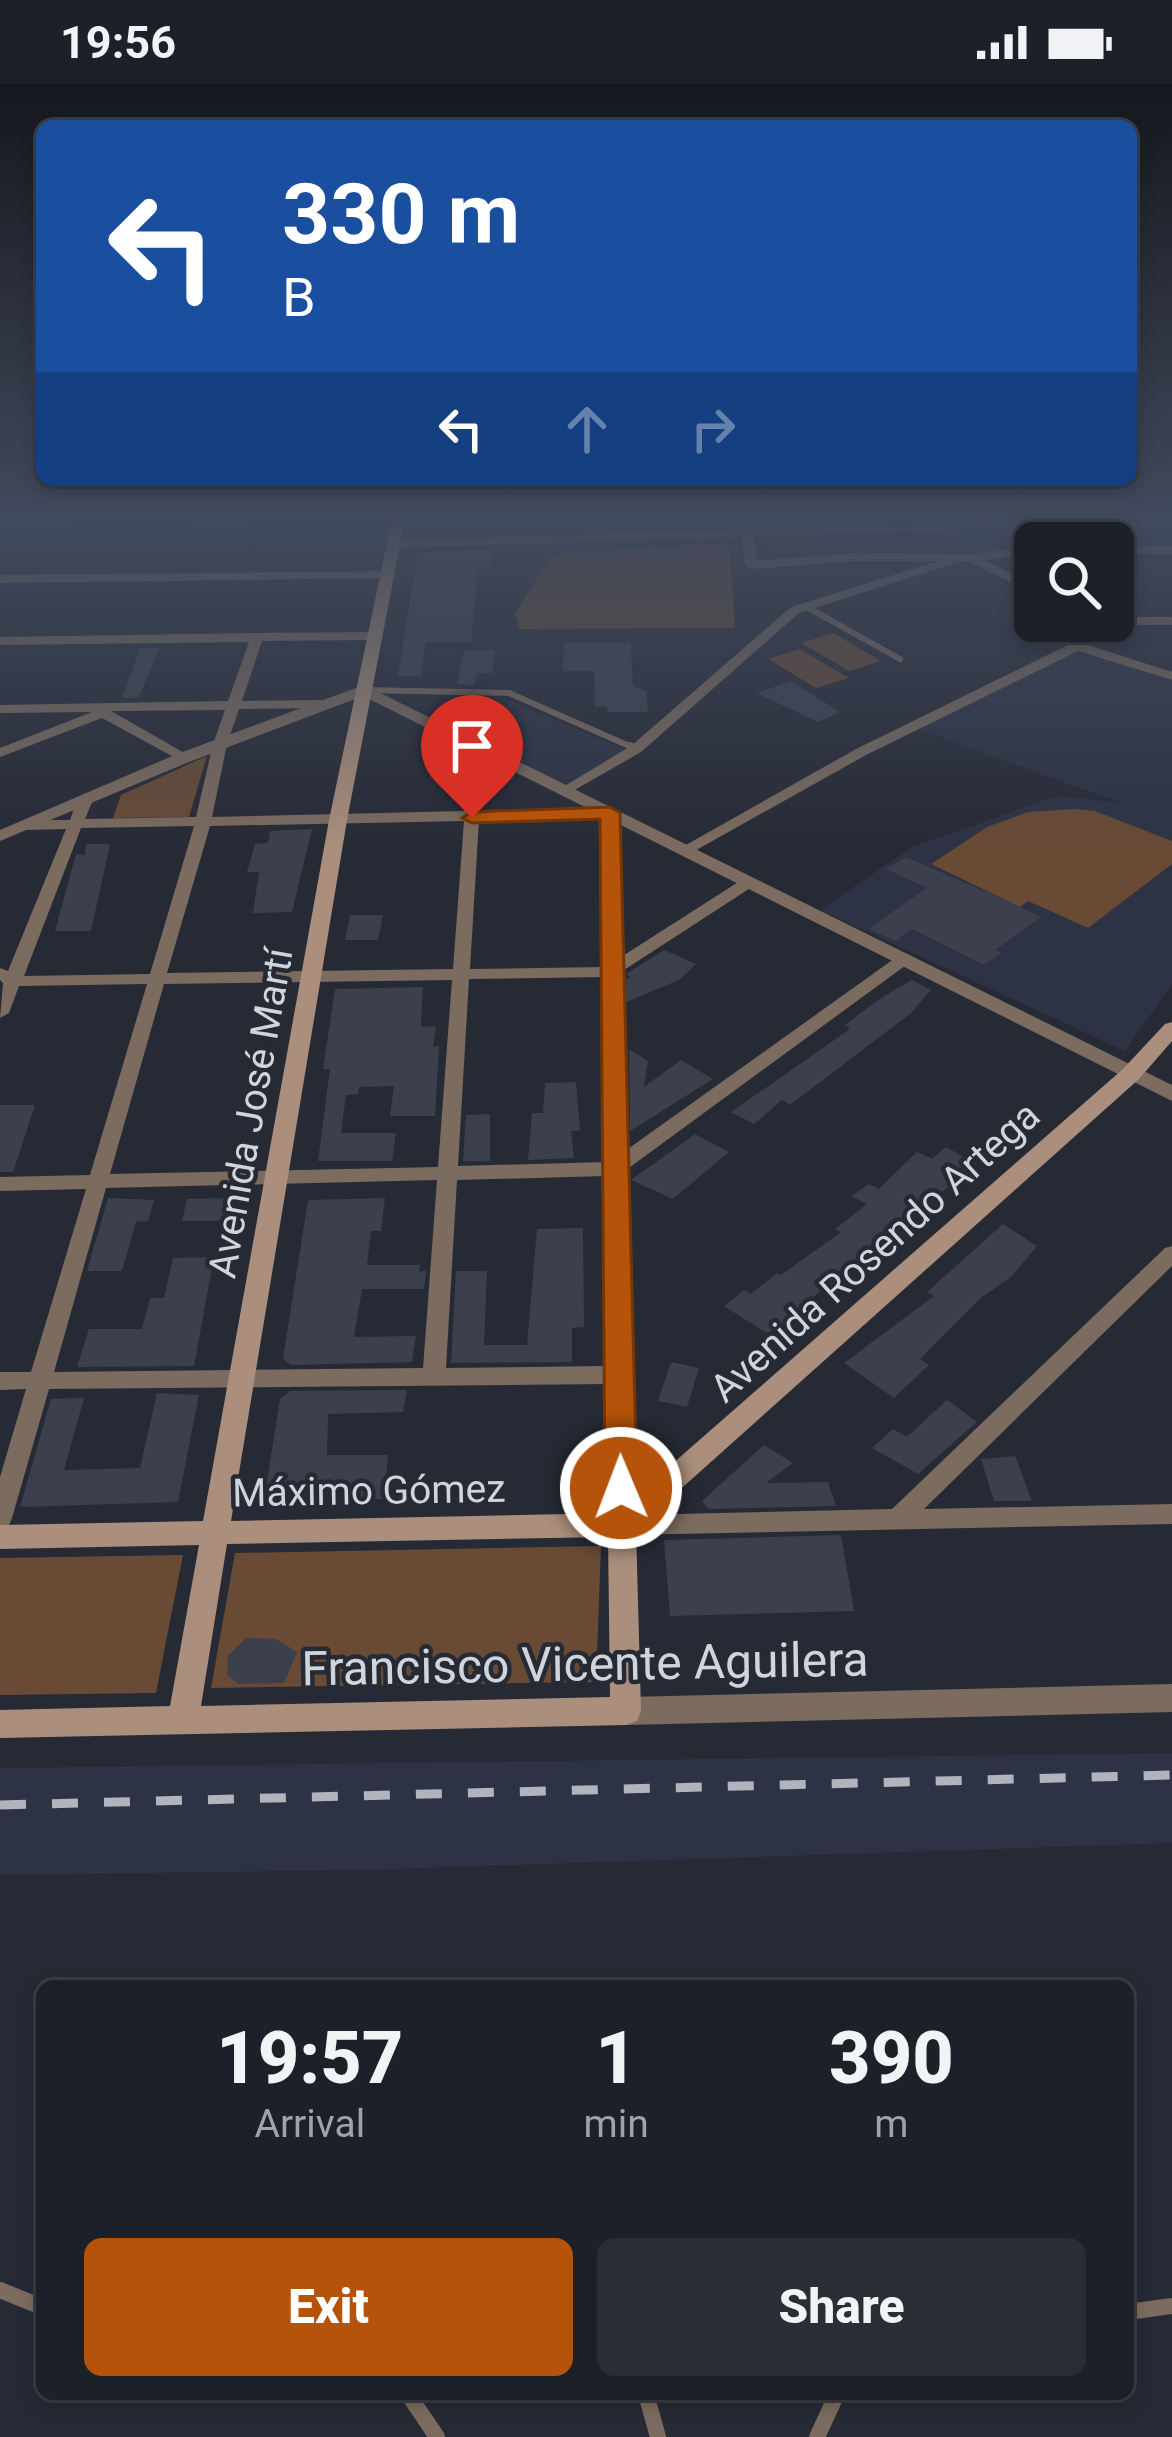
<!DOCTYPE html>
<meta charset="utf-8">
<style>
body{margin:0;font-family:Roboto,sans-serif;background:#292d34;color:#f1f3f6;height:100vh;display:flex;flex-direction:column;font-size:45px;white-space:nowrap}
*{box-sizing:border-box;margin:0}
p{font-size:39px;color:#a0a3a8}
.icon{flex:none;width:66px;height:66px;fill:none;stroke:currentColor;stroke-width:2;stroke-linecap:round;stroke-linejoin:round}
.map{position:relative;flex:1;overflow:hidden}
.side{position:absolute;left:36px;top:1896px;width:1098px;height:420px;display:flex;flex-direction:column;background:#1c2028;border-radius:18px;box-shadow:0 6px 18px #0003,0 0 0 3px #3a3e45}
.side>*{flex:none}
.banner{position:absolute;left:36px;top:36px;width:1101px;height:366px;border-radius:18px;box-shadow:0 6px 18px #0003,0 0 0 3px #3a3e45;background:#1a4fa0;color:#fff;overflow:hidden}
.tools{position:absolute;left:1014px;top:438px;display:grid;gap:24px}
.tools a{display:grid;place-items:center;width:120px;height:120px;border-radius:18px;background:#1c2028;box-shadow:0 6px 18px #0003,0 0 0 3px #3a3e45;font-size:60px}
.pin{position:absolute;display:grid;place-items:center;width:102px;height:102px;color:#fff;margin:-123px -51px;border-radius:50% 50% 50% 0;rotate:-45deg;box-shadow:0 0 12px #0007}
.pin .icon{rotate:45deg}
.me{position:absolute;width:132px;margin:-66px;rotate:359deg;stroke-linejoin:round;filter:drop-shadow(0 0 9px #0008)}
.turn{display:flex;align-items:center;gap:42px;height:252px;padding:0 48px;font-size:54px}
.turn .icon{width:156px;height:156px;stroke-width:2.5}
.turn b{display:block;font-size:84px;line-height:102px}
.lanes{display:flex;align-items:center;height:114px;padding:0 48px;background:#0003;justify-content:center;gap:60px;direction:ltr}
.lanes .off{opacity:.35}
.eta{display:flex;justify-content:space-evenly;align-items:center;height:204px;text-align:center}
.eta b{font-size:72px;font-weight:800;line-height:84px}
.action{display:flex;gap:24px;margin-top:auto;padding:24px 48px}
.action a{flex:1;height:138px;border-radius:18px;background:#b45309;color:#fff;font-size:48px;font-weight:800;line-height:138px;text-align:center}
.action a+a{background:#292d34;color:#f1f3f6}
.status{display:flex;justify-content:space-between;align-items:center;height:84px;padding:0 60px;background:#1c2028;direction:ltr}
.status svg{height:33px;fill:currentColor}
.map>svg:first-child{display:block}
</style>
<div class="status"><b>19:56</b><svg viewBox="0 0 49 12"><path d="M0 12V9h3v3zM5 12V6h3v6zM10 12V3h3v9zM15 12V0h3v12zM26 1h20v11H26zM47 4h2v5h-2z"/></svg></div>
<div class="map">
<svg width="1172" height="2353" viewBox="0 0 1172 2353">
<rect width="100%" height="100%" fill="#262a35"/>
<path fill="#2d3344" d="M1079,566L1172,597V900L1125,967L820,826L912,763L1057,712L1121,719L919,645Z
M501,613L626,666L566,700L440,644Z
M1172,1669V1759L364,1786L0,1791V1684Z"/>
<path fill="#684a35" d="M729,459L735,544L520,545L515,530L552,470Z
M833,549L881,577L849,587L801,559Z
M800,565L849,594L816,604L768,575Z
M207,672L189,733L113,734L121,711Z
M1075,725L1095,727L1172,757V780L1088,844L1028,817L1020,823L931,780L987,743L1028,728Z
M601,1462L596,1598L211,1604L235,1469Z
M183,1471L156,1609L0,1611V1474Z"/>
<path fill="#3c404d" d="M493,465L491,483H478L471,558H426L421,592H398L418,468Z
M564,559H631L633,602L646,607L648,628H607V623H595L594,587H563Z
M140,564H160L138,614H122Z
M464,566H495L492,589H477L474,601L457,600Z
M791,597L840,628L818,638L756,609Z
M312,745L292,828L253,829L259,788H247L255,760L268,759L270,747Z
M86,760H110L91,847H55L76,770L85,771Z
M906,773L1020,823L1041,833L995,866L1002,869L984,881L912,845L896,857L868,845L927,804L886,785Z
M350,831H383L378,856H345Z
M664,866L696,880L679,896L626,918V895L630,893L626,890Z
M912,896L931,906L911,929L790,1021L782,1016L754,1040L731,1028L850,945L845,941L878,916Z
M423,903L421,942L436,943L433,963L439,962L435,1032H390L394,1002L359,1003L358,1010L346,1011L341,1049H396L392,1077H318L330,985H323L335,905Z
M629,965L648,977L644,1003L681,976L713,995L630,1047Z
M576,998L580,1047H571L574,1074L528,1076L532,1029H543L545,999Z
M0,1021H35L13,1088H0Z
M490,1030V1077H463L466,1031Z
M695,1050L729,1068L673,1115L631,1096Z
M946,1063L976,1080L768,1250L724,1222L744,1206L751,1210L777,1189L781,1191L841,1148L835,1145L867,1120L851,1112L869,1100L879,1105L917,1068L932,1075Z
M108,1114L154,1116L148,1137L136,1138L122,1187H87Z
M236,1114L230,1137H182L187,1115Z
M385,1114L381,1147H371L367,1181H420L419,1188L426,1187L424,1205H362L354,1253L416,1252L412,1278L291,1281L283,1275L308,1116Z
M1003,1140L1037,1162L1011,1193L982,1213L920,1275L929,1281L894,1314L844,1279L934,1212L927,1208Z
M583,1144L584,1243L572,1244V1278L451,1279L456,1187H487L484,1261H527L537,1145Z
M214,1173L194,1282L77,1283L89,1245H142L150,1214H164L173,1174Z
M671,1278L699,1284L687,1323L658,1317Z
M407,1306L403,1328L328,1330L327,1371H388L384,1415L277,1419L269,1413L266,1403L280,1315L290,1307Z
M157,1309L199,1311L178,1418L20,1423L51,1315L84,1314L64,1386L140,1384Z
M947,1316L977,1338L918,1390L872,1364L893,1345L907,1353Z
M764,1361L793,1379L766,1399L828,1398L836,1422L708,1425L702,1417Z
M1015,1372L1032,1417H994L981,1375Z
M841,1451L854,1527L670,1532L664,1456Z
M246,1554L276,1555L297,1568L284,1599L239,1600L227,1591L228,1572Z"/>
<g fill="none" stroke-linecap="round" stroke-linejoin="round">
<path stroke="#7c6b5f" stroke-width="6" d="M805,522L900,575
M364,606L509,609L636,665"/>
<path stroke="#7c6b5f" stroke-width="8" d="M630,662L636,665"/>
<path stroke="#7c6b5f" stroke-width="16" d="M0,2206L42,2223
M1128,2228L1172,2222
M408,2310L437,2353
M646,2310L658,2353
M817,2353L837,2310"/>
<path fill="#7c6b5f" fill-rule="evenodd" d="M404,435L399,440L0,443V437Z
M1038,437L1172,438V444L1038,443L754,452L757,477L854,469L972,470L1035,462V470L985,476L1035,501V510L970,478L962,477L799,529L641,668L566,711L561,710V704L631,662L791,523L938,477H854L751,485L745,481L742,453L394,464L388,460L394,456Z
M1113,461L1172,462V470L1113,469Z
M393,487V493L389,494L0,499V491Z
M1113,533H1172V541H1098L1085,560L1172,588V596L1078,567L866,671L691,769L685,771L677,766L856,665L1072,559L1088,537H1113Z
M257,549L376,548L382,552L376,556L262,557L242,617L325,616L332,620L325,624L239,625L227,660L212,733L464,727L469,666L476,662L483,666L479,727L610,724L618,729L621,873L743,795H755V801L621,888L625,1067L898,872H910L913,876L626,1086L634,1431L892,1425L1165,1164L1172,1162V1182L924,1425L1172,1420V1440L622,1451L613,1448L610,1441L608,1300L49,1305L12,1434L9,1441L0,1444V1393L26,1305L0,1306V1288H31L86,1105L0,1107V1093L90,1091L147,900L19,902L9,929L0,934L3,899L0,896V884L8,887L66,745L27,746L19,741L27,736H70L77,716L85,711L93,716L85,735L196,733L213,660L225,626L111,627L188,671L190,674L183,678L102,634L0,673V664L92,628L0,629V621L228,617L249,558L0,561V553ZM602,734L604,883L470,885L479,736ZM464,737L453,885L167,889L210,742ZM194,742L150,890L24,892L81,744ZM604,893L606,1078L458,1082L469,895ZM452,896L438,1083L110,1090L164,900ZM606,1092L608,1282L446,1284L457,1096ZM437,1096L423,1284L54,1288L106,1104Z"/>
<path fill="#7c6b5f" fill-rule="evenodd" d="M364,601L1172,1001V1017L363,612L189,678L0,757V746L177,670Z
M1172,1600V1628L626,1641L615,1637L611,1627L615,1617L626,1613Z"/>
<path fill="#ab8f7c" fill-rule="evenodd" d="M392,435H405L347,736L231,1437L616,1429L1123,985L1165,940L1172,938V957L1139,995L636,1445L641,1627L637,1637L626,1641L0,1654V1626L170,1622L199,1461L0,1465V1441L203,1437L329,736ZM608,1453L610,1613L201,1622L227,1460Z"/>
<path stroke="#b1b4bc" stroke-width="9" stroke-dasharray="26 26" stroke-linecap="butt" d="M0,1721L1172,1691"/>
</g>
<linearGradient id="sky" x2="0" y2="1"><stop stop-color="#15171d"/><stop offset="0.57" stop-color="#414a5c"/><stop offset="1" stop-color="#414a5c" stop-opacity="0"/></linearGradient>
<rect width="1172" height="765" fill="url(#sky)"/>
<path fill="#b45309" stroke="#753606" stroke-width="3" d="M610,723L620,729L637,1404L632,1413L621,1416L610,1413L605,1404L600,735L472,739L462,734L472,728Z"/>
<g text-anchor="middle" dominant-baseline="central" stroke-width="9" stroke-linejoin="round" paint-order="stroke">
<g font-size="39" fill="#d2d4dc" stroke="#262a35">
<text transform="translate(251 1029) rotate(-80)">Avenida José Martí</text>
<text transform="translate(875 1168) rotate(-42)">Avenida Rosendo Artega</text>
<text transform="translate(369 1407) rotate(-1)">Máximo Gómez</text>
</g>
<g font-size="48" fill="#d2d4dc" stroke="#262a35">
<text transform="translate(585 1580) rotate(-1)">Francisco Vicente Aguilera</text>
</g>
</g>
</svg>
<div class="tools">
<a><svg class="icon" aria-label="search" viewBox="0 0 24 24"><circle cx="10" cy="10" r="6"/><path d="M15 15l6 6"/></svg></a>
</div>
<div class="pin" style="left:472px;top:734px;background:#d93025"><svg class="icon" aria-label="arrive" viewBox="0 0 24 24"><path d="M6 21V4h12l-3 4 3 4H6"/></svg></div>
<svg class="me" style="left:621px;top:1404px" viewBox="-20 -20 40 40"><circle r="17" fill="#b45309" stroke="#fff" stroke-width="3"/><path d="M0-11L8 9 0 5-8 9z" fill="#fff"/></svg>
<div class="banner">
<div class="turn"><svg class="icon" aria-label="left" viewBox="0 0 24 24"><path d="M17 20v-9H6M10 6l-5 5 5 5"/></svg><div><b>330 m</b>B</div></div>
<div class="lanes"><svg class="icon" aria-label="left" viewBox="0 0 24 24"><path d="M17 20v-9H6M10 6l-5 5 5 5"/></svg><svg class="icon off" aria-label="ahead" viewBox="0 0 24 24"><path d="M12 20V5M6 11l6-6 6 6"/></svg><svg class="icon off" aria-label="right" viewBox="0 0 24 24"><path d="M7 20v-9h11M14 6l5 5-5 5"/></svg></div>
</div>
<section class="side">
<div class="eta">
<div><b>19:57</b><p>Arrival</p></div>
<div><b>1</b><p>min</p></div>
<div><b>390</b><p>m</p></div>
</div>
<div class="action"><a>Exit</a><a>Share</a></div>
</section>
</div>
